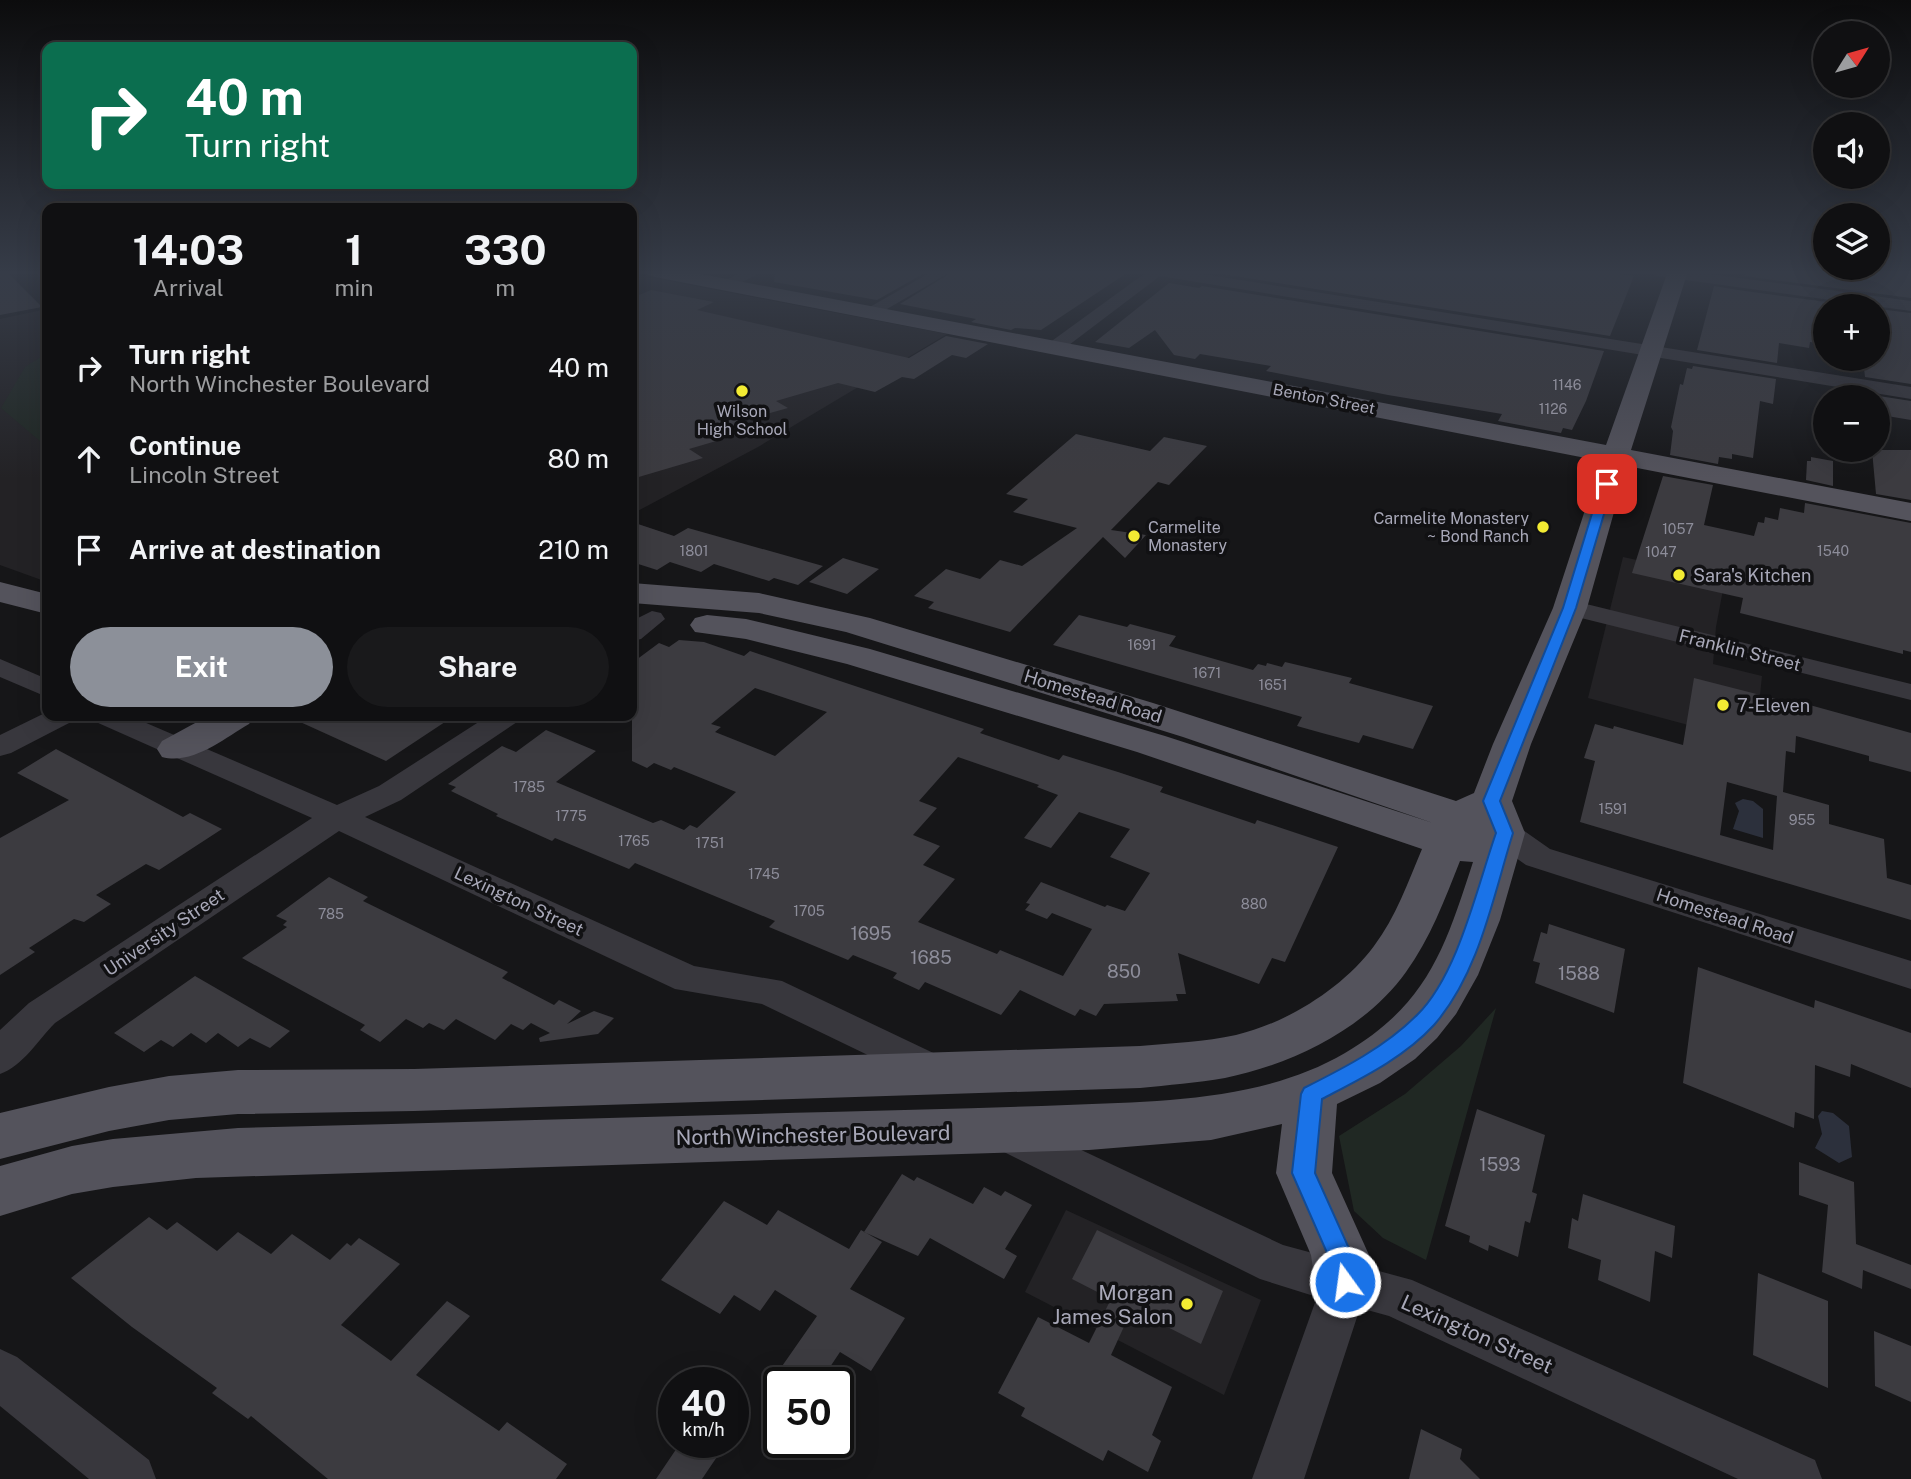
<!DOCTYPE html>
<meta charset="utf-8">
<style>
body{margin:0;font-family:"Public Sans",sans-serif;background:#19191b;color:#f1f3f6;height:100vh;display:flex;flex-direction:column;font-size:26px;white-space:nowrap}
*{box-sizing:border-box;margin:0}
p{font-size:23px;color:#9c9d9f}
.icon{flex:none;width:38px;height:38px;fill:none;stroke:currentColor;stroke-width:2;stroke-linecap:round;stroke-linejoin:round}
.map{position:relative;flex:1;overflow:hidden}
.panel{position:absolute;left:42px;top:203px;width:595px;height:518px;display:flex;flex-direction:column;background:#101012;border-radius:14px;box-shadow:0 7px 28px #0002,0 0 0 2px #303032}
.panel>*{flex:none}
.hud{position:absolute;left:42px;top:42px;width:595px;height:147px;border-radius:14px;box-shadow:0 7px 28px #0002,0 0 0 2px #303032;background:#0b6e4f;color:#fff;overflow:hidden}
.needle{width:46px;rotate:53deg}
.buttons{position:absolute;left:1813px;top:21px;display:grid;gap:14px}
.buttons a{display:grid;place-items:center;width:77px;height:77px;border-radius:50%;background:#101012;box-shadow:0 7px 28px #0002,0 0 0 2px #303032;font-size:35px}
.speed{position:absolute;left:658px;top:1367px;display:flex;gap:14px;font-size:35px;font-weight:700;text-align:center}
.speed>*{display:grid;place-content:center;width:91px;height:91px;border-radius:50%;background:#101012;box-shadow:0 7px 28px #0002,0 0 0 2px #303032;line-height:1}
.speed small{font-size:18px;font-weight:400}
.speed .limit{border:4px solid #111;border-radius:10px;background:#fff;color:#111}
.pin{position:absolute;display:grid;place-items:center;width:60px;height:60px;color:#fff;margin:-30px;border-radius:14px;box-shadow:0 4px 10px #0006}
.me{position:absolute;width:77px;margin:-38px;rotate:346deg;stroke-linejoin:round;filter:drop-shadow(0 0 5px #0008)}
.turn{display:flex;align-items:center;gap:24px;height:147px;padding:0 28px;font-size:32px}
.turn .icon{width:91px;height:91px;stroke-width:2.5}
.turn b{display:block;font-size:49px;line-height:60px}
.eta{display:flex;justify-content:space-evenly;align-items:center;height:119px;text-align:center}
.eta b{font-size:42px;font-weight:700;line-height:49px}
.cta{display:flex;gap:14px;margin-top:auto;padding:14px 28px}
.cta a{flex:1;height:80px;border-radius:42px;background:#8c9099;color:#fff;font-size:28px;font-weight:700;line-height:80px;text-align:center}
.cta a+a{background:#19191b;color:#f1f3f6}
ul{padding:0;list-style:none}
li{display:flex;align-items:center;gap:21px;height:91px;padding:0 28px}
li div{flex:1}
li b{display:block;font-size:26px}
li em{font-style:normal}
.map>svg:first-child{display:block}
</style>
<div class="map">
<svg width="1911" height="1479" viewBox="0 0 1911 1479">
<rect width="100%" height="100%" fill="#161618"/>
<path fill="#232225" d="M632,274L947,334L758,447L632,514Z
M47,309V582L0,565V319Z
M1623,557L1725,579L1716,627L1713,664L1762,676L1755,743L1588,698Z
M1066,1210L1261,1300L1224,1395L1025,1292Z"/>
<path fill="#202823" d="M47,353V447L1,408L25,367Z
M1496,1008L1426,1260L1383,1238L1354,1211L1339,1136L1405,1094L1461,1046Z"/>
<path fill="#2c303c" d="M1743,799L1753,801L1763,809V838L1733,829L1739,811L1735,803Z
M1822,1111L1833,1113L1849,1126L1852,1157L1839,1163L1815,1148L1822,1134L1818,1116Z"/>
<path fill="#3c3b40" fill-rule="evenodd" d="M0,271H6L42,307L0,315Z
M775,271H928L877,300L774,282Z
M954,271H1130L1041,330L1015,328L1011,330L971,322L976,319L900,304Z
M1219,271H1597L1634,276L1610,336L1216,273Z
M1745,271H1892L1911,273V298L1744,276Z
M1169,283L1199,288L1202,286L1604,351L1586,401L1572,430L1563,428L1561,433L1498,421L1502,414L1388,395L1266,371L1271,366L1200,354L1195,359L1174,355L1155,330L1129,348L1095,342Z
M1714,286L1738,290L1857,306H1825V344L1810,342L1809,348L1779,343L1777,363L1697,350Z
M651,290L714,302L697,310L909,358L946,336L988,344L966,358L952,355L914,379L902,377L875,392L838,383L776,401L788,408L734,423L747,432L689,449L703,458L632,479V298Z
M1878,309L1911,313V384L1865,377L1863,360L1878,359Z
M1693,366L1776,379L1773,404L1760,401L1753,458L1732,454V459L1719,457L1718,464L1670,455L1673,431L1671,427L1680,384L1683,385L1687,368L1692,369Z
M1866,394L1911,401V420L1887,416L1886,410L1878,408V397H1867Z
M1076,434L1150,451L1164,437L1207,446L1169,485L1158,482L1111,530L1146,535L1125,558L1103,537L1010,632L928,608L934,602L914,596L946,569L980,579L1000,560L1022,566L1077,528L1013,512L1028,499L1006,494Z
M1872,450H1911V500L1876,494Z
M1811,457L1833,461V486L1806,480L1807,461H1811Z
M1663,476L1713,485L1704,525L1754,536L1758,522L1764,523L1765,517L1778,520L1780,508L1804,513L1805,503L1911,523V652L1903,650V654L1740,613L1743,598L1632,573Z
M632,522L674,536L688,528L823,566L798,585L774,578L769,581L714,564L701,572L670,562L657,570L632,562Z
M843,558L879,569L847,594L809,582Z
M1079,615L1127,627L1130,624L1176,636L1169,646L1253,670L1258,664L1266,666L1267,663L1282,667L1285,662L1352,678L1349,683L1433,706L1413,749L1363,735L1359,743L1322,733L1297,726L1302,717L1053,645Z
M679,640L704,642L744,656L750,651L984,729L980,733L1059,760L1063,755L1118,772L1163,787L1160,792L1255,824L1257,820L1338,847L1285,962L1272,958L1259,984L1178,953L1186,994H1176L1178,1001L1104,1004L1096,1016L1080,1009L1075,1016L1020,990L1001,1015L925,982L919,990L893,978L897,973L853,955L848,960L769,927L775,921L635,863L629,869L555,838L552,841L496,816L498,814L451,791L456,787L448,784L502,746L516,752L546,730L596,751L556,782L653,823L661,820L684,830L690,825L697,828L736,792L674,767L671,770L654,763L647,768L632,761V663L659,643L669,647ZM755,688L827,712L775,756L715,732L721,727L711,724ZM958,757L1039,785L1037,787L1058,795L1024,838L1051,848L1079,812L1130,829L1110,857L1150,873L1125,911L1107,905L1105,907L1041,882L1026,903L1030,904L1025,910L1047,919L1052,913L1092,929L1063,976L1000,950L997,954L918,922L955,879L923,865L940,846L913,835L937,808L919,801Z
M1694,678L1788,702V699L1911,733V772L1869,761V756L1796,736L1795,753L1786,751L1783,792L1829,805V824L1884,839L1887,878L1911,885V920L1580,822L1595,761L1584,758L1595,724L1613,729L1614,726L1683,745ZM1727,782L1777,796L1773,850L1720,835Z
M287,716H454L386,761Z
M56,749L183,817L190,813L222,829L159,870L146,864L96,895L111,904L84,922L74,919L29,948L35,952L0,975V838L69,800L17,773Z
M329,877L368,897L363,901L508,972L502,978L554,1005L559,1000L581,1011L567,1024L594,1011L614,1018L598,1034L540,1042L539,1038L550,1033L531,1023L523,1030L511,1024L495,1040L456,1019L444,1030L429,1023L423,1028L406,1019L380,1042L360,1030L365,1025L242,958L287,927L283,925L287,921L276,916Z
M1549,924L1625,949L1614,1013L1535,983L1540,963L1533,961L1541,932L1547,934Z
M1698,967L1814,1008L1815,1000L1911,1033V1088L1851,1064L1850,1077L1815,1065L1814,1119L1795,1112L1794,1128L1683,1083Z
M195,976L290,1031L270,1048L250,1038L238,1047L218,1033L206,1043L191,1033L173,1047L161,1040L144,1052L114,1033Z
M1477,1109L1545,1135L1532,1192L1537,1194L1530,1223L1525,1221L1518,1257L1489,1245L1488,1251L1469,1242L1470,1236L1445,1226Z
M1799,1162L1854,1182L1856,1244L1911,1265V1289L1863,1270L1862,1289L1822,1272L1828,1205L1799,1195Z
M902,1174L914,1181L917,1177L973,1204L984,1187L1001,1196L1005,1191L1032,1205L1005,1249L1017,1256L1004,1279L930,1238L918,1256L864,1232Z
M1583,1194L1675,1226L1672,1258L1655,1251L1650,1302L1598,1280L1601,1260L1568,1248L1572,1218L1578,1221Z
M724,1201L767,1225L778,1210L849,1249L861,1230L882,1242L850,1289L905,1318L871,1371L840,1352L820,1382H771L817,1316L775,1290L760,1311L734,1295L720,1314L661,1280Z
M149,1217L167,1230L177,1222L217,1251L238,1232L271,1254L292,1234L330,1260L347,1243L351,1246L359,1238L400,1264L341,1325L391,1361L447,1301L470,1316L416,1375L499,1431L507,1422L567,1464L556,1479H328L251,1416L248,1419L212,1393L217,1388L132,1327L71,1278Z
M1097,1230L1223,1291L1201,1344L1132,1309L1111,1355L1172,1387L1152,1435L1161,1441L1148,1472L1108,1450L1103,1461L1021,1416L1025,1408L998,1393L1038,1317L1089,1343L1111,1299L1072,1279Z
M1758,1273L1828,1301V1388L1753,1355Z
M1874,1331L1911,1346V1402L1875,1386Z
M1421,1429L1462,1449L1460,1459L1480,1479H1409Z
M681,1442H727L702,1479H656Z"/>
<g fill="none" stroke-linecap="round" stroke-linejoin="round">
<path fill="#38373d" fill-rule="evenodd" d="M35,271H47V281L42,279Z
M744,271H764L732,287H720L718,284Z
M933,271H952L875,316H863L861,312Z
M1148,271H1184L1911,387V399L1160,276L1061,351H1049L1046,347L1049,343Z
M1649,271H1688L1911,301V311L1657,276Z
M1570,600L1911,684V700L1561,613L1557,608L1561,603Z
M652,611L661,613L665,619L641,639L632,641V621Z
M0,659L47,679V697L0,677Z
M47,712V716H76L71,722L11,753L0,756V735Z
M92,716H130L337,805L379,786L488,716H521L517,722L401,800L365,817L694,966L782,981L946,1059L952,1070L946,1081L932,1086L762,1004L675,989L339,831L55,1023C38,1040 23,1066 0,1074V1030L29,1003L312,818L96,722Z
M1504,822L1516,825L1550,849L1911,961V989L1526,865L1492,841L1488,833L1492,825Z
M1009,1116L1283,1245L1412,1280L1815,1460L1822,1479H1738L1389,1316L1360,1308L1304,1479H1252L1317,1297L1260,1279L994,1147L988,1134L994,1121Z
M0,1349L17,1357L149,1460L156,1479H89L0,1406Z"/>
<path fill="#54535c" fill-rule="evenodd" d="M645,271H685L1606,445L1668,271H1688L1631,450L1911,503V521L1627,466L1587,608L1531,744L1512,801L1525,833L1500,920L1478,975L1456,1014L1437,1038L1415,1059L1380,1083L1337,1104L1332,1173L1369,1255L1375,1282L1366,1302L1345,1310L1324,1302L1315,1282L1311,1255L1276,1173L1282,1124L1211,1140L1089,1150L196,1178L113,1187L72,1194L0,1216V1166L72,1146L113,1139L238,1128C435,1123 632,1117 829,1112C908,1110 988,1108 1067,1105C1160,1101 1263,1101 1345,1053C1428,1004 1445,948 1473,862L1460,861C1445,899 1430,939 1406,972C1365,1029 1293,1064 1225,1078C1197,1083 1168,1085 1140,1088L414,1111L238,1114L169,1120L109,1131L0,1159V1113L109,1087L169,1076L238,1070L414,1069L1140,1046C1172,1043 1205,1042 1236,1035C1287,1023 1343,988 1374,946C1396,917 1408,882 1422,849L1137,752L847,664L746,639L695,632L690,625L695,618L707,615L746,619L870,649L1165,736L1433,823L1183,737L846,632L759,613L632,603V583L759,593L870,618L1153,703L1456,801L1474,793L1493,744L1553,608L1601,461L655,277L648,275Z
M0,582L47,594V614L0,602Z
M208,716H255L249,724C223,739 193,765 162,757L157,749L162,741Z"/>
</g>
<linearGradient id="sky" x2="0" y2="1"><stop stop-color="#0c0c0d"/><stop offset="0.57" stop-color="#363c48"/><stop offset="1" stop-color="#363c48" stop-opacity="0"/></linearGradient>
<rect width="1911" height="478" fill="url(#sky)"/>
<path fill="#1a73e8" stroke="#114b97" stroke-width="2" d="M1607,481L1613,484L1576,608L1500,801L1513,833C1493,897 1479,974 1434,1025C1404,1058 1360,1079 1322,1099L1315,1173L1352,1255L1357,1282L1354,1290L1345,1293L1336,1290L1328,1255L1292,1173L1301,1094L1304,1088C1344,1068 1385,1047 1417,1015C1458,975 1477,887 1496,833L1483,801L1563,608L1601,484Z"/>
<g fill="#f3eb33" stroke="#111113" stroke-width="2.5">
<circle cx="742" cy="391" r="7"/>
<circle cx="1543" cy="527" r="7"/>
<circle cx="1134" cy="536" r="7"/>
<circle cx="1679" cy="575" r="7"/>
<circle cx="1723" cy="705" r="7"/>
<circle cx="1187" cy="1304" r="7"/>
</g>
<g text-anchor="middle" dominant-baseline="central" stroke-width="7" stroke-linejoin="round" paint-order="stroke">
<g font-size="14" fill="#8d8d9a">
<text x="1567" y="385">1146</text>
<text x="1553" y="409">1126</text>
<text x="1678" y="529">1057</text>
<text x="694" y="551">1801</text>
<text x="1833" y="551">1540</text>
<text x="1661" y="552">1047</text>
<text x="1142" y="645">1691</text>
<text x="1207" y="673">1671</text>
<text x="1273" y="685">1651</text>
<text x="529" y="787">1785</text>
<text x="1613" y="809">1591</text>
<text x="571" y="816">1775</text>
<text x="1802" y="820">955</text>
<text x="634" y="841">1765</text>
<text x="710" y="843">1751</text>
<text x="764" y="874">1745</text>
<text x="1254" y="904">880</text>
<text x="809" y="911">1705</text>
<text x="331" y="914">785</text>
</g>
<g font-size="16" fill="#a8a8b8" stroke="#111113">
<text transform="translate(1324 399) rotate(11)">Benton Street</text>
</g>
<g font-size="16" fill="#a8a8b8" stroke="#111113">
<text x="742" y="411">Wilson<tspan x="742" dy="18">High School</tspan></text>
<text x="1529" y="518" text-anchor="end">Carmelite Monastery<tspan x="1529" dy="18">~ Bond Ranch</tspan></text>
<text x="1148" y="527" text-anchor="start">Carmelite<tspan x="1148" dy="18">Monastery</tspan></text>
</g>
<g font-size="18" fill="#a8a8b8" stroke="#111113" text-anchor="start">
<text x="1693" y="575">Sara's Kitchen</text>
<text x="1737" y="705">7-Eleven</text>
</g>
<g font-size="18" fill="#a8a8b8" stroke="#111113">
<text transform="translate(1740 650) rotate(14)">Franklin Street</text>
<text transform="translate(1093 696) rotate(17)">Homestead Road</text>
<text transform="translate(519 901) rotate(25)">Lexington Street</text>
<text transform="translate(1725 916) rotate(18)">Homestead Road</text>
<text transform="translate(164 932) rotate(-34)">University Street</text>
</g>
<g font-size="18" fill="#8d8d9a">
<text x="871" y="933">1695</text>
<text x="931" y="957">1685</text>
<text x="1124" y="971">850</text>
<text x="1579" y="973">1588</text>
<text x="1500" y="1164">1593</text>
</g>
<g font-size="21" fill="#a8a8b8" stroke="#111113">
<text transform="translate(813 1135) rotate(-1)">North Winchester Boulevard</text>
<text transform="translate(1477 1334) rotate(24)">Lexington Street</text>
</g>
<g font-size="21" fill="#a8a8b8" stroke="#111113" text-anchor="end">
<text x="1173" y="1292">Morgan<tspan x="1173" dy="24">James Salon</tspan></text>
</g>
</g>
</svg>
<div class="buttons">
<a><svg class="needle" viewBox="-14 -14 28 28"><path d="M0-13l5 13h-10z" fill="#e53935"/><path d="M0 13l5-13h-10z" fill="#9c9d9f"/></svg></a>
<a><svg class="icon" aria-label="sound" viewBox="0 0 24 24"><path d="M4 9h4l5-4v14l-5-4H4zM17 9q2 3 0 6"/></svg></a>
<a><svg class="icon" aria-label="layers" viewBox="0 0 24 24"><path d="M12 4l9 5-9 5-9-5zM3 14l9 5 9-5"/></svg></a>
<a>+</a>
<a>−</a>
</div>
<div class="speed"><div>40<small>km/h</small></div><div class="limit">50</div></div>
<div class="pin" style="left:1607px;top:484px;background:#d93025"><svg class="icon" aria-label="arrive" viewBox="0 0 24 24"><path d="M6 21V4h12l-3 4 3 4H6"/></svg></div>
<svg class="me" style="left:1345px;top:1282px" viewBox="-20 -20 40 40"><circle r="17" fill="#1a73e8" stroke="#fff" stroke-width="3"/><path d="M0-11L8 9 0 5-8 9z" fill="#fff"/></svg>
<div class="hud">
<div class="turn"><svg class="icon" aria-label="right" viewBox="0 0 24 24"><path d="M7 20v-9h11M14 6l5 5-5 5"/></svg><div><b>40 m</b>Turn right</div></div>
</div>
<section class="panel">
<div class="eta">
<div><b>14:03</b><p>Arrival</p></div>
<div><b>1</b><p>min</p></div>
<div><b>330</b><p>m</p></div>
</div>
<ul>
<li><svg class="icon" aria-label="right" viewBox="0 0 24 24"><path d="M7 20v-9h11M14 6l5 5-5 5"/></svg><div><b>Turn right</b><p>North Winchester Boulevard</p></div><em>40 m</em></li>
<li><svg class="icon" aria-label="ahead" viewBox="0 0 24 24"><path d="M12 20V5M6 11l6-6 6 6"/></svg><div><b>Continue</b><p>Lincoln Street</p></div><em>80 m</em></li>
<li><svg class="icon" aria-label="arrive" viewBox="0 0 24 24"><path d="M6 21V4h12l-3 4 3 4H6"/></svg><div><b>Arrive at destination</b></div><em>210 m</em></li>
</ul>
<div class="cta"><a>Exit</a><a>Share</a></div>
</section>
</div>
